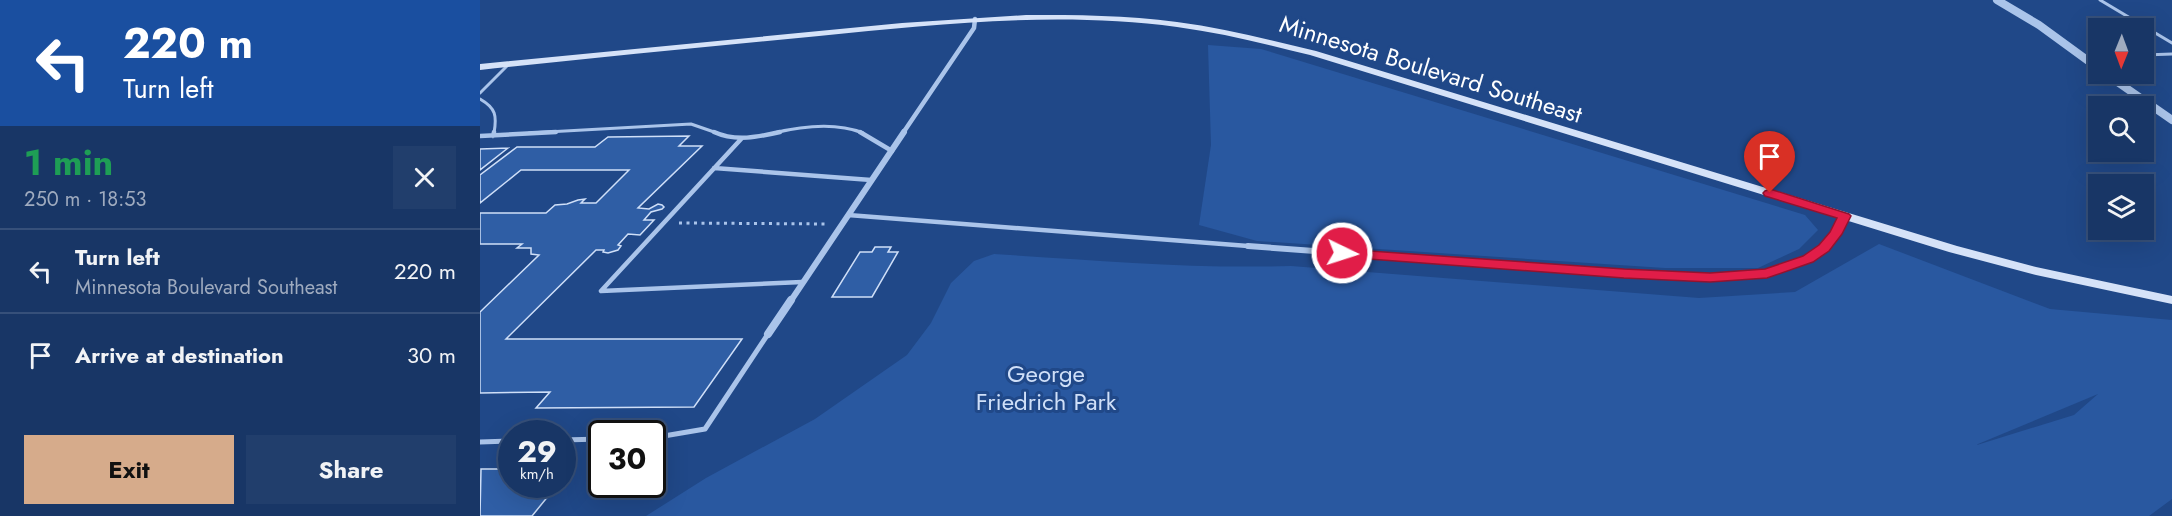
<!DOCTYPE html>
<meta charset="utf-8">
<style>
body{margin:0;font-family:Jost,sans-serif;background:#213e6c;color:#f1f3f6;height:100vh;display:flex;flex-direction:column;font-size:22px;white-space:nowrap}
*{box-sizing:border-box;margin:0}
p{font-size:20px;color:#9fabbf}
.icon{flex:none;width:33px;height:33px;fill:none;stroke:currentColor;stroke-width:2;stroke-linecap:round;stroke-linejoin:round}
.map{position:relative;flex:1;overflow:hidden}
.sheet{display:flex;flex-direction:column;background:#183666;width:480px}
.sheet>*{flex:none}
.guide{background:#1a4fa0;color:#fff;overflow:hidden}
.needle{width:39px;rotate:181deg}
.tools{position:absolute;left:1608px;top:18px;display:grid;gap:12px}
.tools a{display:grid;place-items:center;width:66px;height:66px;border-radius:0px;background:#183666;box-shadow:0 6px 24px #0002,0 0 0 2px #36507a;font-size:30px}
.speed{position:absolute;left:18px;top:420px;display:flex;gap:12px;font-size:30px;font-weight:700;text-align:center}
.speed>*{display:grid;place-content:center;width:78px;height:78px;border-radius:50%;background:#183666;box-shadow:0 6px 24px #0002,0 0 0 2px #36507a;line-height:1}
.speed small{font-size:15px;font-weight:400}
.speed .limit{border:3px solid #111;border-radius:9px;background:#fff;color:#111}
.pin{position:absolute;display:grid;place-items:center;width:51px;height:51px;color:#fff;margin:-62px -26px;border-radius:50% 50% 50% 0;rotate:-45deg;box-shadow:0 0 6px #0007}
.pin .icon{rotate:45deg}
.me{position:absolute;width:66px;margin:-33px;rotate:94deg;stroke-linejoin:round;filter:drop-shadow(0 0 4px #0008)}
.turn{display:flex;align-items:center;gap:21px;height:126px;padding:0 24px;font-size:27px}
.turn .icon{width:78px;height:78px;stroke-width:2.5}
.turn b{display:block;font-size:42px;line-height:51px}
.round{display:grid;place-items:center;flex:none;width:63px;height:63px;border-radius:0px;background:#213e6c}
.summary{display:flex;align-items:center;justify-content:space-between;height:102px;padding:0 24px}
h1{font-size:36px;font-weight:700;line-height:45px;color:#1e9e55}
.button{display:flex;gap:12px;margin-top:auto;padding:12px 24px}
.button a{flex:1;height:69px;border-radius:0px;background:#d6ab8b;color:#111;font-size:24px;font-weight:700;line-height:69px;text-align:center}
.button a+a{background:#213e6c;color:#f1f3f6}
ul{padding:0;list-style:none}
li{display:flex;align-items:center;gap:18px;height:84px;padding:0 24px;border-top:2px solid #36507a}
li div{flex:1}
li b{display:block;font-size:22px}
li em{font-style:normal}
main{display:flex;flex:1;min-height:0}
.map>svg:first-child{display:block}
</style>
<main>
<section class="sheet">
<div class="guide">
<div class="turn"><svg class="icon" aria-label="left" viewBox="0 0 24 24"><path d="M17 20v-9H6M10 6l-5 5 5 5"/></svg><div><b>220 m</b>Turn left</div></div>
</div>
<div class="summary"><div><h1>1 min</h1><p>250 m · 18:53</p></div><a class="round"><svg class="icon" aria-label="close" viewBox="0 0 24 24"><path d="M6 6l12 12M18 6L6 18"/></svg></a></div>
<ul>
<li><svg class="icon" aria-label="left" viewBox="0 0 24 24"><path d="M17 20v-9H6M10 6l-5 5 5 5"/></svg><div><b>Turn left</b><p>Minnesota Boulevard Southeast</p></div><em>220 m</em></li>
<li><svg class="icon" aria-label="arrive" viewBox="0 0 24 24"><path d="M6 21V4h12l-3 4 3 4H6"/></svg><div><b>Arrive at destination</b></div><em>30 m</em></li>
</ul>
<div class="button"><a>Exit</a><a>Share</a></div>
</section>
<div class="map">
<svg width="1692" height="516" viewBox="0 0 1692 516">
<rect width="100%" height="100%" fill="#204888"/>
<path fill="#2958a0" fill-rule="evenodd" d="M728,45L781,49L1325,215L1338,230L1319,249L1278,268H1185L777,241L719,225L731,145Z
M1399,244L1570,309L1692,320V499L1669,516H166L226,478L335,419L427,355L451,323L471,283L494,261L514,254C613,260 712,269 811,266L1219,298L1315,292ZM1618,394L1594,415L1497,445L1498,444Z"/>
<path fill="#2f5ea5" stroke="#cfdff8" stroke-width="1.5" d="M209,136L199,146H222L158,208L169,209L178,204L182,205L184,207L182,209L171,212L164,220H174L160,235L148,234L138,245L141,246L138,250L128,253L123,252L124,250H116L26,339H262L214,407L56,408L70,392L0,393V312L59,255L51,254V248H37L42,244H0V213H66L75,205L87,204L98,200L105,199L101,203H116L149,170H41L0,203V175L37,147H115L128,137Z
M28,148L0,170V149Z
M395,247H411L408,252H418L392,297H352L380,252H392Z
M1,469H32V484H78L52,516H0Z"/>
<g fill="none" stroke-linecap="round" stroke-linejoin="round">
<path stroke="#aac4ea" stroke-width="3" stroke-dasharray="3 4.5" stroke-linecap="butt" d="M199,223L349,224"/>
<path stroke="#aac4ea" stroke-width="3" d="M1620,0L1692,43
M1664,55L1692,54
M1603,57L1618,56
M0,93L28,65
M0,99C16,108 17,116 14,133
M49,133L211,124L237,133
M294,133C323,126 355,122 383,133"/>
<path stroke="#aac4ea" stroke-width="4.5" d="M234,132C256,142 278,137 300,132
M380,132L412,151
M0,136L76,132
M13,136L14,132
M262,138L121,291L322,282
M234,168L391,180
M368,215L768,246"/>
<path stroke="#aac4ea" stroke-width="5" d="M172,438L225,429L288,334
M82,440L122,439
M0,442L32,441"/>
<path stroke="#aac4ea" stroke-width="4.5" d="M423,133L494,28L495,19"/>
<path stroke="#aac4ea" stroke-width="6" d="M768,246L1144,274L1263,277L1287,273L1328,259L1344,248L1356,234L1364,216
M310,302L424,132"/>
<path stroke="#aac4ea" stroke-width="8" d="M288,334L311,300"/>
<path stroke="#aac4ea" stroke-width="8" d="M1517,0L1559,25L1618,68
M1626,74L1692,120"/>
<path fill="#d5e2f8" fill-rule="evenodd" d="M546,15C596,15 647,15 697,22C744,28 790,40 836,51L1477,246L1556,267L1692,296V304L1556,275L1469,252L830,55C786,44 742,33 697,27C578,11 457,24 339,36C226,47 113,58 0,70V64L422,23Z"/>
</g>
<path fill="#e11d48" stroke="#92132f" stroke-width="1.5" d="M1290,189L1369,214L1371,216L1362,234L1349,251L1333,262L1287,278L1230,282L1144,278L862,257L855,253L862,249L1144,269L1230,273L1285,269L1323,256L1339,245L1350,232L1357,218L1285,196L1283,193L1285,191Z"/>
<g text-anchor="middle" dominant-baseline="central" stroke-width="6" stroke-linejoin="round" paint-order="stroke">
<g font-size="24" fill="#fff" stroke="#204888">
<text transform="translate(951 69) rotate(17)">Minnesota Boulevard Southeast</text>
</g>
<g font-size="24" fill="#cfdff8" stroke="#204888">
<text x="566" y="373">George<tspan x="566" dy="28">Friedrich Park</tspan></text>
</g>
</g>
</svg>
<div class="tools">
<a><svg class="needle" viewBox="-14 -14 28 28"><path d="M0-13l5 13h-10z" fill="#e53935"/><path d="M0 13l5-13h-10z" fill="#9fabbf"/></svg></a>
<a><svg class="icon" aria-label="search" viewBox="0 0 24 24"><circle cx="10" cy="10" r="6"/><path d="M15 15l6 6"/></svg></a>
<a><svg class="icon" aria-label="layers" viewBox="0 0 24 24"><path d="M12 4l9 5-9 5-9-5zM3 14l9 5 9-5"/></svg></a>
</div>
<div class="speed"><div>29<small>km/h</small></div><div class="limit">30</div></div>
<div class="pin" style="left:1290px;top:193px;background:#d93025"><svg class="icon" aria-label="arrive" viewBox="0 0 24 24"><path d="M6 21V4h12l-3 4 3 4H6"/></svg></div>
<svg class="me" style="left:862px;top:253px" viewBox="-20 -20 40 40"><circle r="17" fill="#e11d48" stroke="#fff" stroke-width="3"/><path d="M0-11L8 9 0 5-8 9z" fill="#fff"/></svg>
</div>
</main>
